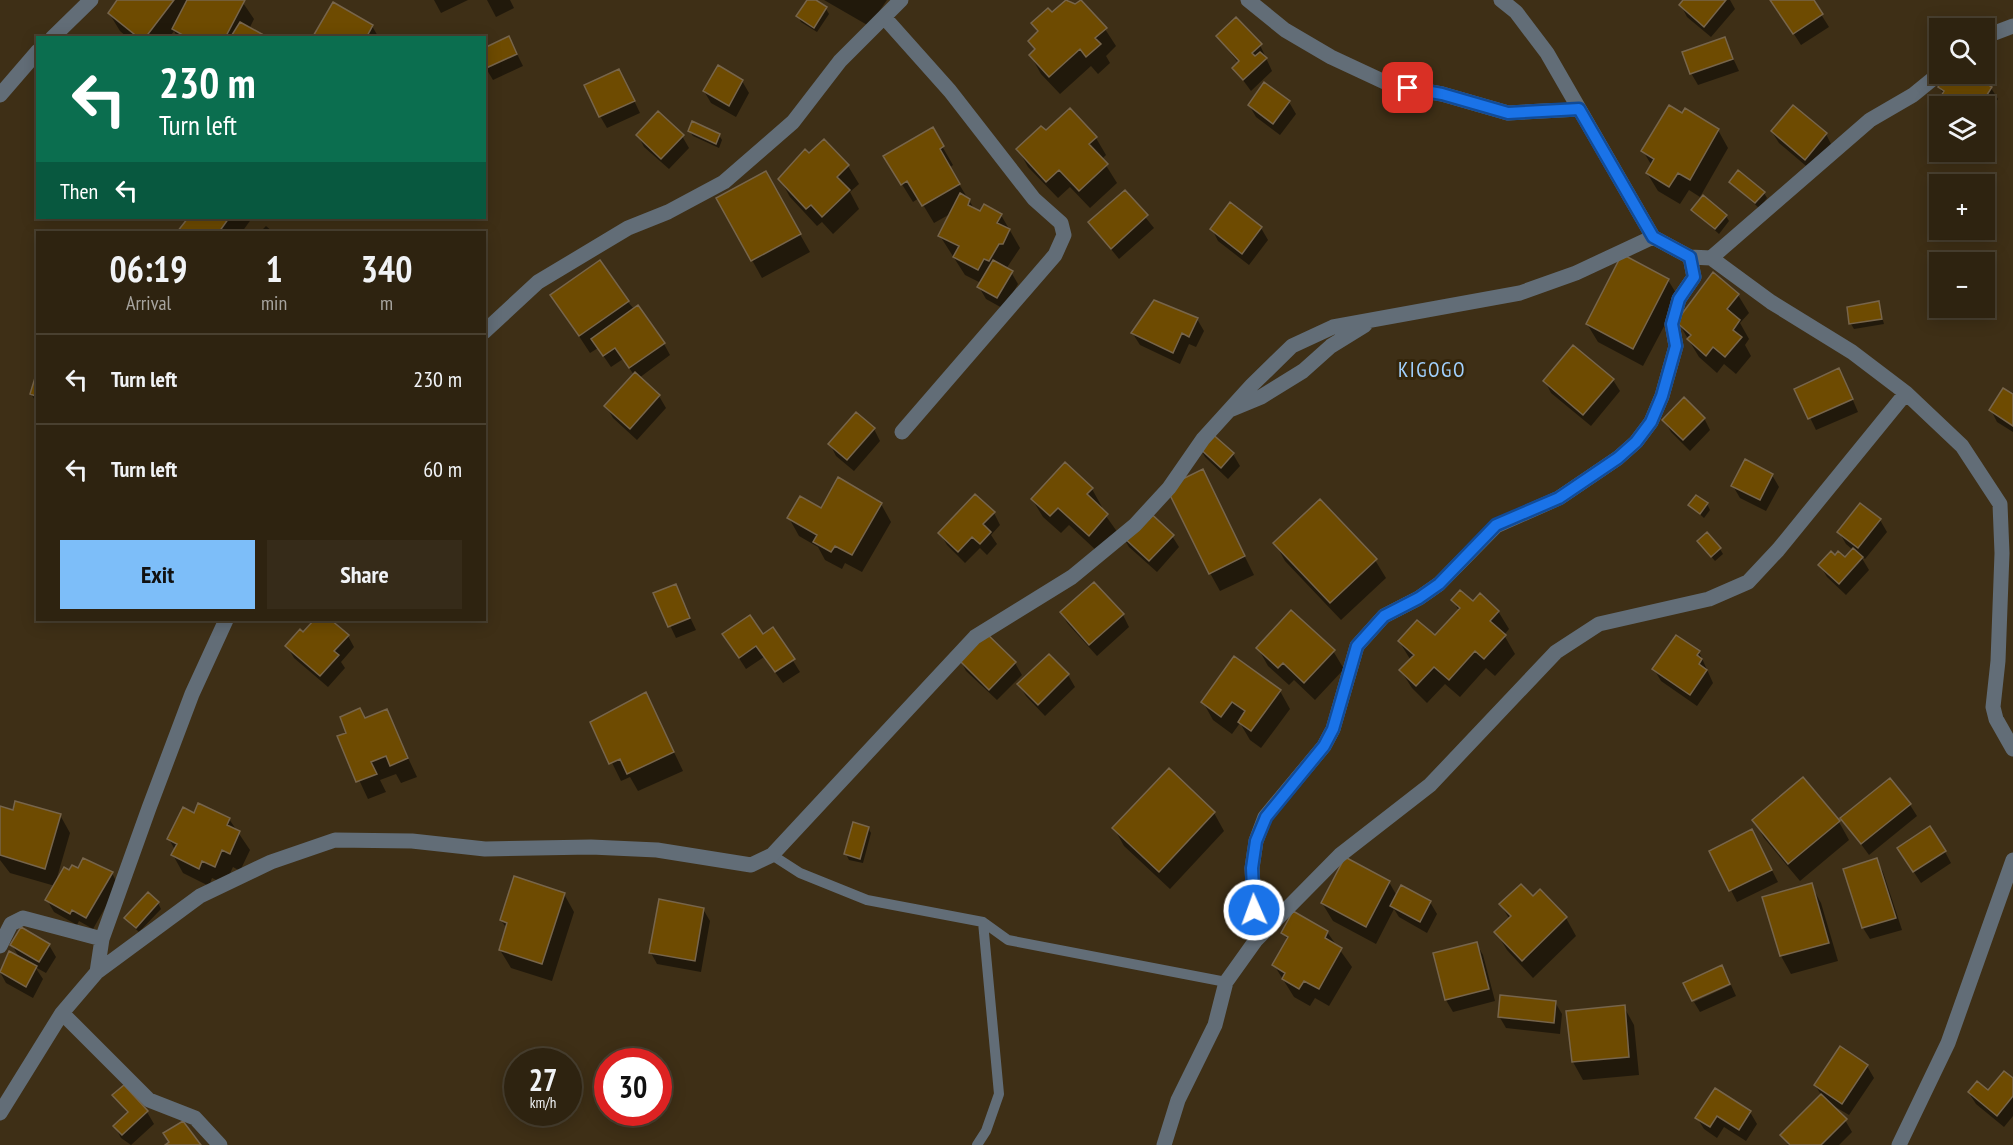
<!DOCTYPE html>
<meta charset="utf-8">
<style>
body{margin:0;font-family:"PT Sans Narrow",sans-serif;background:#362b19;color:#f1f3f6;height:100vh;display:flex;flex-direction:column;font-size:22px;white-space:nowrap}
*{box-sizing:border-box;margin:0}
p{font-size:20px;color:#a7a49f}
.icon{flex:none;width:33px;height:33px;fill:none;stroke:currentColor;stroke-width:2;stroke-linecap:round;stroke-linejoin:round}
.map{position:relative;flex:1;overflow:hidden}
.drawer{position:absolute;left:36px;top:231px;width:450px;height:390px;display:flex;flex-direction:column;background:#2e2310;border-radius:0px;box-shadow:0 3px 15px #0003,0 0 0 2px #494030}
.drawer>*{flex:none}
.hud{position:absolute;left:36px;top:36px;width:450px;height:183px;border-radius:0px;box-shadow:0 3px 15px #0003,0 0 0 2px #494030;background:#0b6e4f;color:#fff;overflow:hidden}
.fabs{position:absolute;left:1929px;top:18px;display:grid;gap:12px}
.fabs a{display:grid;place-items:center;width:66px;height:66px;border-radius:0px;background:#2e2310;box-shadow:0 3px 15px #0003,0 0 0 2px #494030;font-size:30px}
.speed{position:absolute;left:504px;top:1048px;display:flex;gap:12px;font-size:30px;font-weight:700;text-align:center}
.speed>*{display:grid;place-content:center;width:78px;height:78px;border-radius:50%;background:#2e2310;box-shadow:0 3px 15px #0003,0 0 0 2px #494030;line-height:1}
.speed small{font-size:15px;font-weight:400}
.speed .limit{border:9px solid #d22;background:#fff;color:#111}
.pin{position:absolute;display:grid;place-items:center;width:51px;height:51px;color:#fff;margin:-26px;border-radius:12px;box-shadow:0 3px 9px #0006}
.me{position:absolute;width:66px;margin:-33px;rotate:358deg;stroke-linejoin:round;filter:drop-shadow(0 0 4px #0008)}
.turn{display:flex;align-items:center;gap:21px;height:126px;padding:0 24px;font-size:27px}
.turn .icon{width:78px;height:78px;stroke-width:2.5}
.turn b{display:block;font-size:42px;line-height:51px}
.then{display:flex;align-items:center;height:57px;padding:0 24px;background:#0003;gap:12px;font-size:22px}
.eta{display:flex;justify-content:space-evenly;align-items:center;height:102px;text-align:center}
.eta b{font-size:36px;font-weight:700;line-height:42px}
.cta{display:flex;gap:12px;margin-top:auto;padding:12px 24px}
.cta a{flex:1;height:69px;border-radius:0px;background:#7dbef9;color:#111;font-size:24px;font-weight:700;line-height:69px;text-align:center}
.cta a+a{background:#362b19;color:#f1f3f6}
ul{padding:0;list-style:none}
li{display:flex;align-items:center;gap:18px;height:90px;padding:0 24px;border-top:2px solid #494030}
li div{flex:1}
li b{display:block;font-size:22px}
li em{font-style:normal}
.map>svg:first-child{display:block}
</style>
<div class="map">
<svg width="2013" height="1145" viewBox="0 0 2013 1145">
<rect width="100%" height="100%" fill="#3e2f16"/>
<path fill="#0007" d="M119,0H186L188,2L189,0H241L254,19L249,29L266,38H178L174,31L169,38H128L120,31L109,13Z
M434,0H468L441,13Z
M487,0H510L514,8L496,17Z
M809,0L826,9L829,14L817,32L801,22L798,16Z
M824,0H887L869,26Z
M1068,0L1105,29L1116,46L1106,56L1110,63L1098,74L1091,66L1060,94L1041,74L1031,56L1036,51L1030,41L1038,33L1032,23L1052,15Z
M1685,0H1730L1735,9L1711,37L1687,17L1681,5Z
M1772,0H1812L1829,27L1801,45Z
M372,26L379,38H314Z
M1218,37L1260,45L1272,71L1251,91L1234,68L1239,64Z
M1724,39L1739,71L1698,85L1691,73Z
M515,50L523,66L493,80L484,65Z
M1947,74H1968L1991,88L1998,99L1984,121V106H1940V122L1934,112L1944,95L1939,87Z
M742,81L749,93L736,117L711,103L704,91Z
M625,82L640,113L607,128L600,116Z
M1289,102L1296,114L1280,135L1256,117L1249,105Z
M1682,115L1718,130L1728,148L1700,197L1689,190L1680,204L1658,191L1647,173L1652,166L1643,151Z
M932,129L953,165L949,168L975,210L1001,215L1020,248L1006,269L1011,272L1018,284L1004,309L986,299L979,287L981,283L965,275L940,236L952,213L934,223L919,198L913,202L885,157Z
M689,131L719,135L722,140L719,148L693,136Z
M1046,132L1096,138L1106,155L1102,159L1117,183L1090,208L1070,187L1058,198L1028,167L1018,149Z
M1772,132L1826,134L1832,146L1812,171L1779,143Z
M638,135L682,136L689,148L669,169L644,147Z
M824,141L848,166L859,184L850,192L859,209L833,234L822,222L817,226L790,197L780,179Z
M765,173L810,252L762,278L718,199Z
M1730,182L1764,193L1767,198L1759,208Z
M1125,192L1154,228L1119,259L1090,223Z
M1230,205L1261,228L1268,240L1249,265L1218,241L1212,229Z
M1693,210L1726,216L1729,221L1719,234Z
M190,218H252L242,232H179Z
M266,226L273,232H260Z
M1713,274L1738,295L1749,313L1740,323L1749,339L1745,345L1751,356L1736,374L1724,364L1717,373L1699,357L1678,322Z
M1668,280L1679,298L1643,366L1598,342L1587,324Z
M552,295L628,302L664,344L670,355L639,378L659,396L666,408L637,440L613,418L606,406L634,375L623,359L611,367L598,348L590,353Z
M1878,303L1884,324L1854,329L1851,324Z
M1197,319L1204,331L1196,347L1189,344L1180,364L1140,345L1133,334Z
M38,373V405L31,394Z
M1613,380L1620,391L1591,426L1551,393L1545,381Z
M1845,382L1858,412L1816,430L1796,389Z
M2013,396V432L1997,422L1991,410Z
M1704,418L1710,430L1690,451L1671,432L1664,420Z
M874,429L880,441L854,471L836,456L830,444Z
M1198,445L1233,454L1240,466L1228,479L1205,457Z
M1065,464L1092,489L1102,507L1101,509L1118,533L1099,553L1069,525L1061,533L1043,517L1032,499Z
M1202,471L1254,575L1220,591L1210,573Z
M1772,475L1779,487L1766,511L1740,498L1733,486Z
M881,504L891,522L862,572L845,563L842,569L825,560L818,547L799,536L789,518L821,510Z
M1707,504L1710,510L1704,518L1690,505Z
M994,513L1000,525L991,535L997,544L987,555L980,548L965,563L947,545L940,533Z
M1880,520L1887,532L1865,559L1860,555L1869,570L1846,595L1827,577L1820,565L1835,557L1845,559L1853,550L1846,544L1839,532Z
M1122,535L1172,536L1179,547L1157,572L1129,547Z
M1699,542L1720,549L1723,554L1715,561Z
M1275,543L1375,560L1386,578L1341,620L1285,561Z
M675,586L696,630L676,638L655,594Z
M1453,600L1498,611L1509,629L1504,635L1515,654L1495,676L1486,668L1460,697L1445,684L1427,703L1412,688L1401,671L1410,659L1399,641L1435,637L1459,611Z
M1061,613L1123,615L1129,627L1097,656L1068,624Z
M316,620H329L348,636L354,647L341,662L345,668L328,687L294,658L287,646L303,634Z
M773,629L800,672L783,683L764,657L746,669L731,646L762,636Z
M1258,648L1333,651L1344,669L1315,700L1294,680L1289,685L1268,666Z
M1699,652L1713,683L1697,706L1661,681L1654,669Z
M1049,656L1068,675L1075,687L1045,716L1026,696L1019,685Z
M960,659L1015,663L1022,675L997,700L966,671Z
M1280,691L1290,709L1261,748L1250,740L1240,723L1232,734L1213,720L1203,702Z
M646,694L683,771L638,791L630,777L621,781L592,722Z
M386,711L417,777L401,783L396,774L380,780L386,792L368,799L339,737L366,720Z
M1803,780L1839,822L1849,840L1800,881L1764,838L1754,820Z
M1910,805L1917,816L1869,855L1842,818Z
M0,808L14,812L60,815L70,833L56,881L78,870L112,873L118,885L93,929L79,921L77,925L54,912L47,900L55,886L10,873L0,860Z
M1214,813L1224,831L1170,889L1124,846L1114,828Z
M195,815L229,819L250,850L240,871L233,867L225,884L212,878L209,886L183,873L173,855L175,850L169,839Z
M868,828L871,833L863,863L849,860L846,854Z
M1758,843L1778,882L1737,902L1711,851Z
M1945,852L1951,863L1921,883L1906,860Z
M1876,860L1883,872L1902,930L1870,939L1863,928Z
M1389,882L1397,896L1430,902L1437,914L1427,933L1399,917L1394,909L1376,944L1333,921L1322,903Z
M1811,885L1821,903L1838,961L1791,974L1781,956L1764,898Z
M1540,891L1566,918L1576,936L1533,978L1507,950L1496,932L1510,920L1501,905L1533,898Z
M564,894L574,912L552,981L511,968L500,950L507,929L501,920Z
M158,903L161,909L139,932L129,923L126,918Z
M703,909L710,921L701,972L657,964L651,953Z
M1327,932L1352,967L1329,1006L1315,998L1310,1006L1294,997L1274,965L1288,941L1283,933Z
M1476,943L1483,955L1495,1001L1453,1012L1446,1000L1434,954Z
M12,945H49L56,957L46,973L35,967L43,979L33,998L6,983L0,972L9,953L20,959Z
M1731,985L1736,996L1700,1012L1694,1002Z
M1555,1002L1562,1014L1560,1034L1506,1028L1499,1016Z
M1624,1007L1634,1025L1639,1075L1583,1080L1573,1062Z
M1867,1066L1874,1078L1849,1115L1827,1102L1845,1120L1852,1132L1839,1145H1788L1782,1135L1822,1096L1815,1085Z
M2013,1080V1116L2004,1127L1976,1104L1969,1093L1989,1092Z
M124,1087L147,1112L154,1124L131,1145L121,1138L115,1126L128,1114L114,1096Z
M1750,1112L1757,1124L1746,1141L1724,1127L1717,1138L1704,1129L1697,1118Z"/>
<path fill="#6e4b01" stroke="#77654b" stroke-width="1.5" d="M117,0H174L145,38H139L108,13Z
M187,0H245L225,38H188L172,29Z
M807,0H816L827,7L814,28L796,16Z
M1066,0L1075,4L1081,0L1107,28L1095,38L1101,44L1086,57L1080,49L1049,77L1029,55L1035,49L1028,41L1038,31L1031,23L1048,8L1052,12Z
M1683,0H1726L1704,27L1679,5Z
M1770,0H1814L1823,14L1793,34Z
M333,2L373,25L366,38H312Z
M1236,17L1262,44L1252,53L1255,56L1260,52L1267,58L1243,80L1232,68L1239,61L1216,36Z
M240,22L269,38H230Z
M509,36L517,54L484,69V48Z
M1725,37L1733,59L1690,74L1682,52Z
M718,65L743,80L729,106L703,91Z
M619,69L635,101L599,117L584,85Z
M1946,74H1971L1992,87L1980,106H1940V116L1932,112L1944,91L1938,87Z
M1264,82L1290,101L1273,124L1248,105Z
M1669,105L1682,113L1685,108L1719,129L1690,180L1678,173L1669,187L1646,173L1654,159L1641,151Z
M1793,105L1827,133L1805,160L1771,131Z
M1070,108L1097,137L1089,144L1108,164L1079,191L1059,170L1046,182L1016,149L1041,126L1046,130Z
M658,111L684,135L661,159L636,135Z
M692,121L720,134L716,144L688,131Z
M933,127L944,146L940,149L960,184L922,206L907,181L901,185L883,156Z
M824,139L849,165L837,177L850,190L822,217L811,205L806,209L778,179L805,149L809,153Z
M1738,170L1765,192L1755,203L1729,182Z
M766,171L801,234L751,261L716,198Z
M1125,190L1148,215L1111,249L1088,222Z
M960,193L970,199L968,205L980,211L984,204L1002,214L997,223L1010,229L1003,244H999L989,261L984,259L978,270L953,257L959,246L938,236Z
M1703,195L1727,215L1715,229L1691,210Z
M1230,202L1262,227L1242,254L1210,229Z
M188,218H229L219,232H177Z
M1622,254L1669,279L1633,349L1586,324Z
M600,260L629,301L579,336L550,295Z
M993,260L1013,271L997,298L977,287Z
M1713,272L1739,294L1727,309L1740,320L1733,330L1742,337L1725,357L1713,347L1706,356L1687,339L1691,335L1676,322Z
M1154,300L1198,318L1189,337L1182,333L1173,353L1131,333Z
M1879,301L1882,319L1849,324L1847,307Z
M638,305L665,343L629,368L615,348L603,356L591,339Z
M1573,345L1614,379L1583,415L1543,381Z
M38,368V397L30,394Z
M1839,368L1853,399L1808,419L1794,389Z
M635,372L660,395L630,429L604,406Z
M2003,388L2013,394V426L1989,410Z
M1684,397L1705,418L1683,440L1662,420Z
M856,412L875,428L847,460L828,444Z
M1209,431L1234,453L1221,468L1196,445Z
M1745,459L1773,474L1760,500L1731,486Z
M1065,462L1093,488L1087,494L1108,514L1089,536L1058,508L1050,516L1031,499Z
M1203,469L1245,556L1209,574L1166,487Z
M838,477L882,503L852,555L835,546L831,552L813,542L817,535L787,518L800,496L821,508Z
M975,494L995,512L983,524L991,532L980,544L972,537L958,552L938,533Z
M1696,495L1708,503L1700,514L1688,505Z
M1320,499L1377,559L1330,603L1273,543Z
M1860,503L1881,519L1858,548L1837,532Z
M1145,508L1174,535L1149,561L1121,535Z
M1707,532L1721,548L1711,557L1697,541Z
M1853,548L1863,557L1839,584L1818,565L1831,551L1835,555L1838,551L1845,557Z
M1094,582L1124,614L1089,645L1060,612Z
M676,584L690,618L668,627L653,593Z
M1460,590L1473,601L1480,593L1499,611L1490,621L1506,635L1484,659L1475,651L1449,680L1434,667L1416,686L1399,670L1414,655L1398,641L1417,620L1435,635L1460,608L1451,600Z
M1291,610L1335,650L1304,683L1283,663L1278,668L1256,648Z
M750,615L763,634L773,627L795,659L775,672L756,646L739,658L722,634Z
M314,620H331L349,635L334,651L339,655L320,676L285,646L300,629L303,632Z
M985,632L1016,662L989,690L958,659Z
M1676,635L1700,651L1697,655L1702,659L1699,664L1707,670L1690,695L1652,669Z
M1049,654L1069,674L1038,705L1017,684Z
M1234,656L1281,690L1251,731L1238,722L1245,711L1232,702L1221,717L1201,702Z
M646,692L674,752L627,774L620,759L609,764L590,722Z
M360,708L365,718L387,709L408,758L390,766L386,756L371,762L377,774L356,782L337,736L346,733L340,717Z
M1169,768L1215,812L1159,872L1112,828Z
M1803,777L1840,821L1788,864L1752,820Z
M1890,778L1911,804L1861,844L1840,818Z
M15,801L61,814L45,869L0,855V806L13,810Z
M198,803L230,818L227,825L240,831L230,854L222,850L215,867L202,861L199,869L171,855L177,844L167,839L183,807L194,813Z
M853,822L869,827L860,859L844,854Z
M1930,826L1946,851L1913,872L1897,848Z
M1752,829L1772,870L1729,891L1709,851Z
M1345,857L1390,881L1366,927L1321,903Z
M83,858L113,872L86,918L72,910L70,914L45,900L64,867L69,870L72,865L78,868Z
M1877,858L1896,918L1862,928L1843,869Z
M514,876L565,893L542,964L499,950L507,923L500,920Z
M1812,883L1829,943L1780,956L1762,897Z
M1521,884L1533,896L1540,889L1567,917L1522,961L1494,932L1511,916L1499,904Z
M1401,885L1431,901L1420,922L1390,906Z
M148,892L159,902L136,928L124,918Z
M659,899L704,908L695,961L649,953Z
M1293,911L1328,931L1325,938L1342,948L1319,989L1304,981L1299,989L1282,979L1285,973L1272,965L1288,937L1281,933Z
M21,927L50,944L39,962L10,945Z
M1477,942L1489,989L1445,1000L1433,953Z
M9,951L37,966L26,987L0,972Z
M1722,965L1730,984L1692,1001L1683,983Z
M1500,995L1556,1001L1554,1023L1498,1017Z
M1625,1005L1629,1057L1572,1062L1566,1011Z
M1840,1046L1868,1065L1842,1104L1814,1085Z
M2004,1071L2013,1078V1096L1997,1116L1968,1092L1977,1081L1988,1090Z
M124,1085L148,1111L122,1135L113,1126L128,1112L112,1095Z
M1715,1088L1751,1111L1739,1130L1717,1116L1710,1127L1695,1118Z
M1821,1094L1847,1119L1821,1145H1790L1780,1135Z
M183,1121L201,1145H165L169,1142L163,1133Z"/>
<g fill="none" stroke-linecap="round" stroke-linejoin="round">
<path stroke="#626d77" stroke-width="10" d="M772,855L800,873L867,900L983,922L1008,940L1226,982
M977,1145L986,1131L999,1094L983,922"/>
<path stroke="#626d77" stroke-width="15" d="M1248,0L1285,30L1331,57L1391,85L1442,94L1508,113L1579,109
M1501,0L1516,12L1547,53L1653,237L1690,257L1711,258L1870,120L1913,95L1940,73
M884,17L950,91L1034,199L1061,223L1064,235L1055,255L902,432
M1984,37L2013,26
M52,38L91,0
M0,95L38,51
M1711,258L1771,302L1852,352L1906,393L1962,446L2000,504L2002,553L1998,661L1993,707L1996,719L2013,749
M484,332L538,282L628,228L668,212L724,182L793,122L840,61L901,0
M1232,409L1261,397L1303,371L1331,346L1365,325
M1256,940L1340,855L1430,785L1556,652L1599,624L1709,599L1748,582L1778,550L1906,393
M0,946L11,924L23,918L102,939
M97,972L200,896L271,862L335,840L412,841L485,849L591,847L657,850L751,865L772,855L975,637L1072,577L1135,525L1169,488L1203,439L1252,385L1292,346L1333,327L1520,293L1576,273L1653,237
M62,1013L149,1100L195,1118L220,1145
M0,1113L62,1013L97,972L102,939L149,808L192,694L226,620
M1164,1145L1178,1100L1215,1025L1226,982L1256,940L1252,868L1256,841L1265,817L1324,746L1333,729L1357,646L1384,616L1419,598L1439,584L1496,526L1559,498L1618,458L1636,442L1651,422L1662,396L1676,346L1672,324L1679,299L1694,277L1690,257
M1899,1145L1948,1043L2013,860"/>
</g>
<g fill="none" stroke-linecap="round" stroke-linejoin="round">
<g stroke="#114b97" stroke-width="15">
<path id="route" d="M1254,910L1252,868L1256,841L1266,817L1324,746L1333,729L1357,646L1384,616L1419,598L1439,584L1496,525L1559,498L1618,458L1636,442L1651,422L1662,396L1676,346L1672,324L1679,299L1694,277L1690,257L1653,237L1579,109L1508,113L1442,94L1408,88"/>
</g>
<use href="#route" stroke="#1a73e8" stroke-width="10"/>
</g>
<g text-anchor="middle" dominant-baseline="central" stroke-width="6" stroke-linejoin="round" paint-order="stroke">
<g font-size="21" letter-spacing="1.5" fill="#a1d1fe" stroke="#34250b">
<text x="1432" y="369">KIGOGO</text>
</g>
</g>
</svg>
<div class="fabs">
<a><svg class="icon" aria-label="search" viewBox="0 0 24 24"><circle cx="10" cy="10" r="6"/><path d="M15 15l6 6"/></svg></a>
<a><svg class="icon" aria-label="layers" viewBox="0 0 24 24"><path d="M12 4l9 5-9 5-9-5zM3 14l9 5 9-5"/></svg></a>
<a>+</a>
<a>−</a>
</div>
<div class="speed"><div>27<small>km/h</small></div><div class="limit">30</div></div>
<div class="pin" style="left:1408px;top:88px;background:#d93025"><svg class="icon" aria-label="arrive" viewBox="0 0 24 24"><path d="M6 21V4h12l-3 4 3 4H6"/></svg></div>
<svg class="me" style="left:1254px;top:910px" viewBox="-20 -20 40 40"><circle r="17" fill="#1a73e8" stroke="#fff" stroke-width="3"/><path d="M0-11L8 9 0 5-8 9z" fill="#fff"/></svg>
<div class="hud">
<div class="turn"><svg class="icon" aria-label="left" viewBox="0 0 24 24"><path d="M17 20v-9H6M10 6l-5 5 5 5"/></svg><div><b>230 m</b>Turn left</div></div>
<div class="then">Then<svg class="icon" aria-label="left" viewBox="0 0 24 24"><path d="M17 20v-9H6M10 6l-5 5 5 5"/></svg></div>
</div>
<section class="drawer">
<div class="eta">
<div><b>06:19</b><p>Arrival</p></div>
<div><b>1</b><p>min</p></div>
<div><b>340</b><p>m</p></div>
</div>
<ul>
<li><svg class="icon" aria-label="left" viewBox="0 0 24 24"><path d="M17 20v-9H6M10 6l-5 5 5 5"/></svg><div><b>Turn left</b></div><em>230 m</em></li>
<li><svg class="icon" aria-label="left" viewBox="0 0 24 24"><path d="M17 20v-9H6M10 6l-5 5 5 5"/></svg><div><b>Turn left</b></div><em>60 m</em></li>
</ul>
<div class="cta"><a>Exit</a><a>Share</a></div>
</section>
</div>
